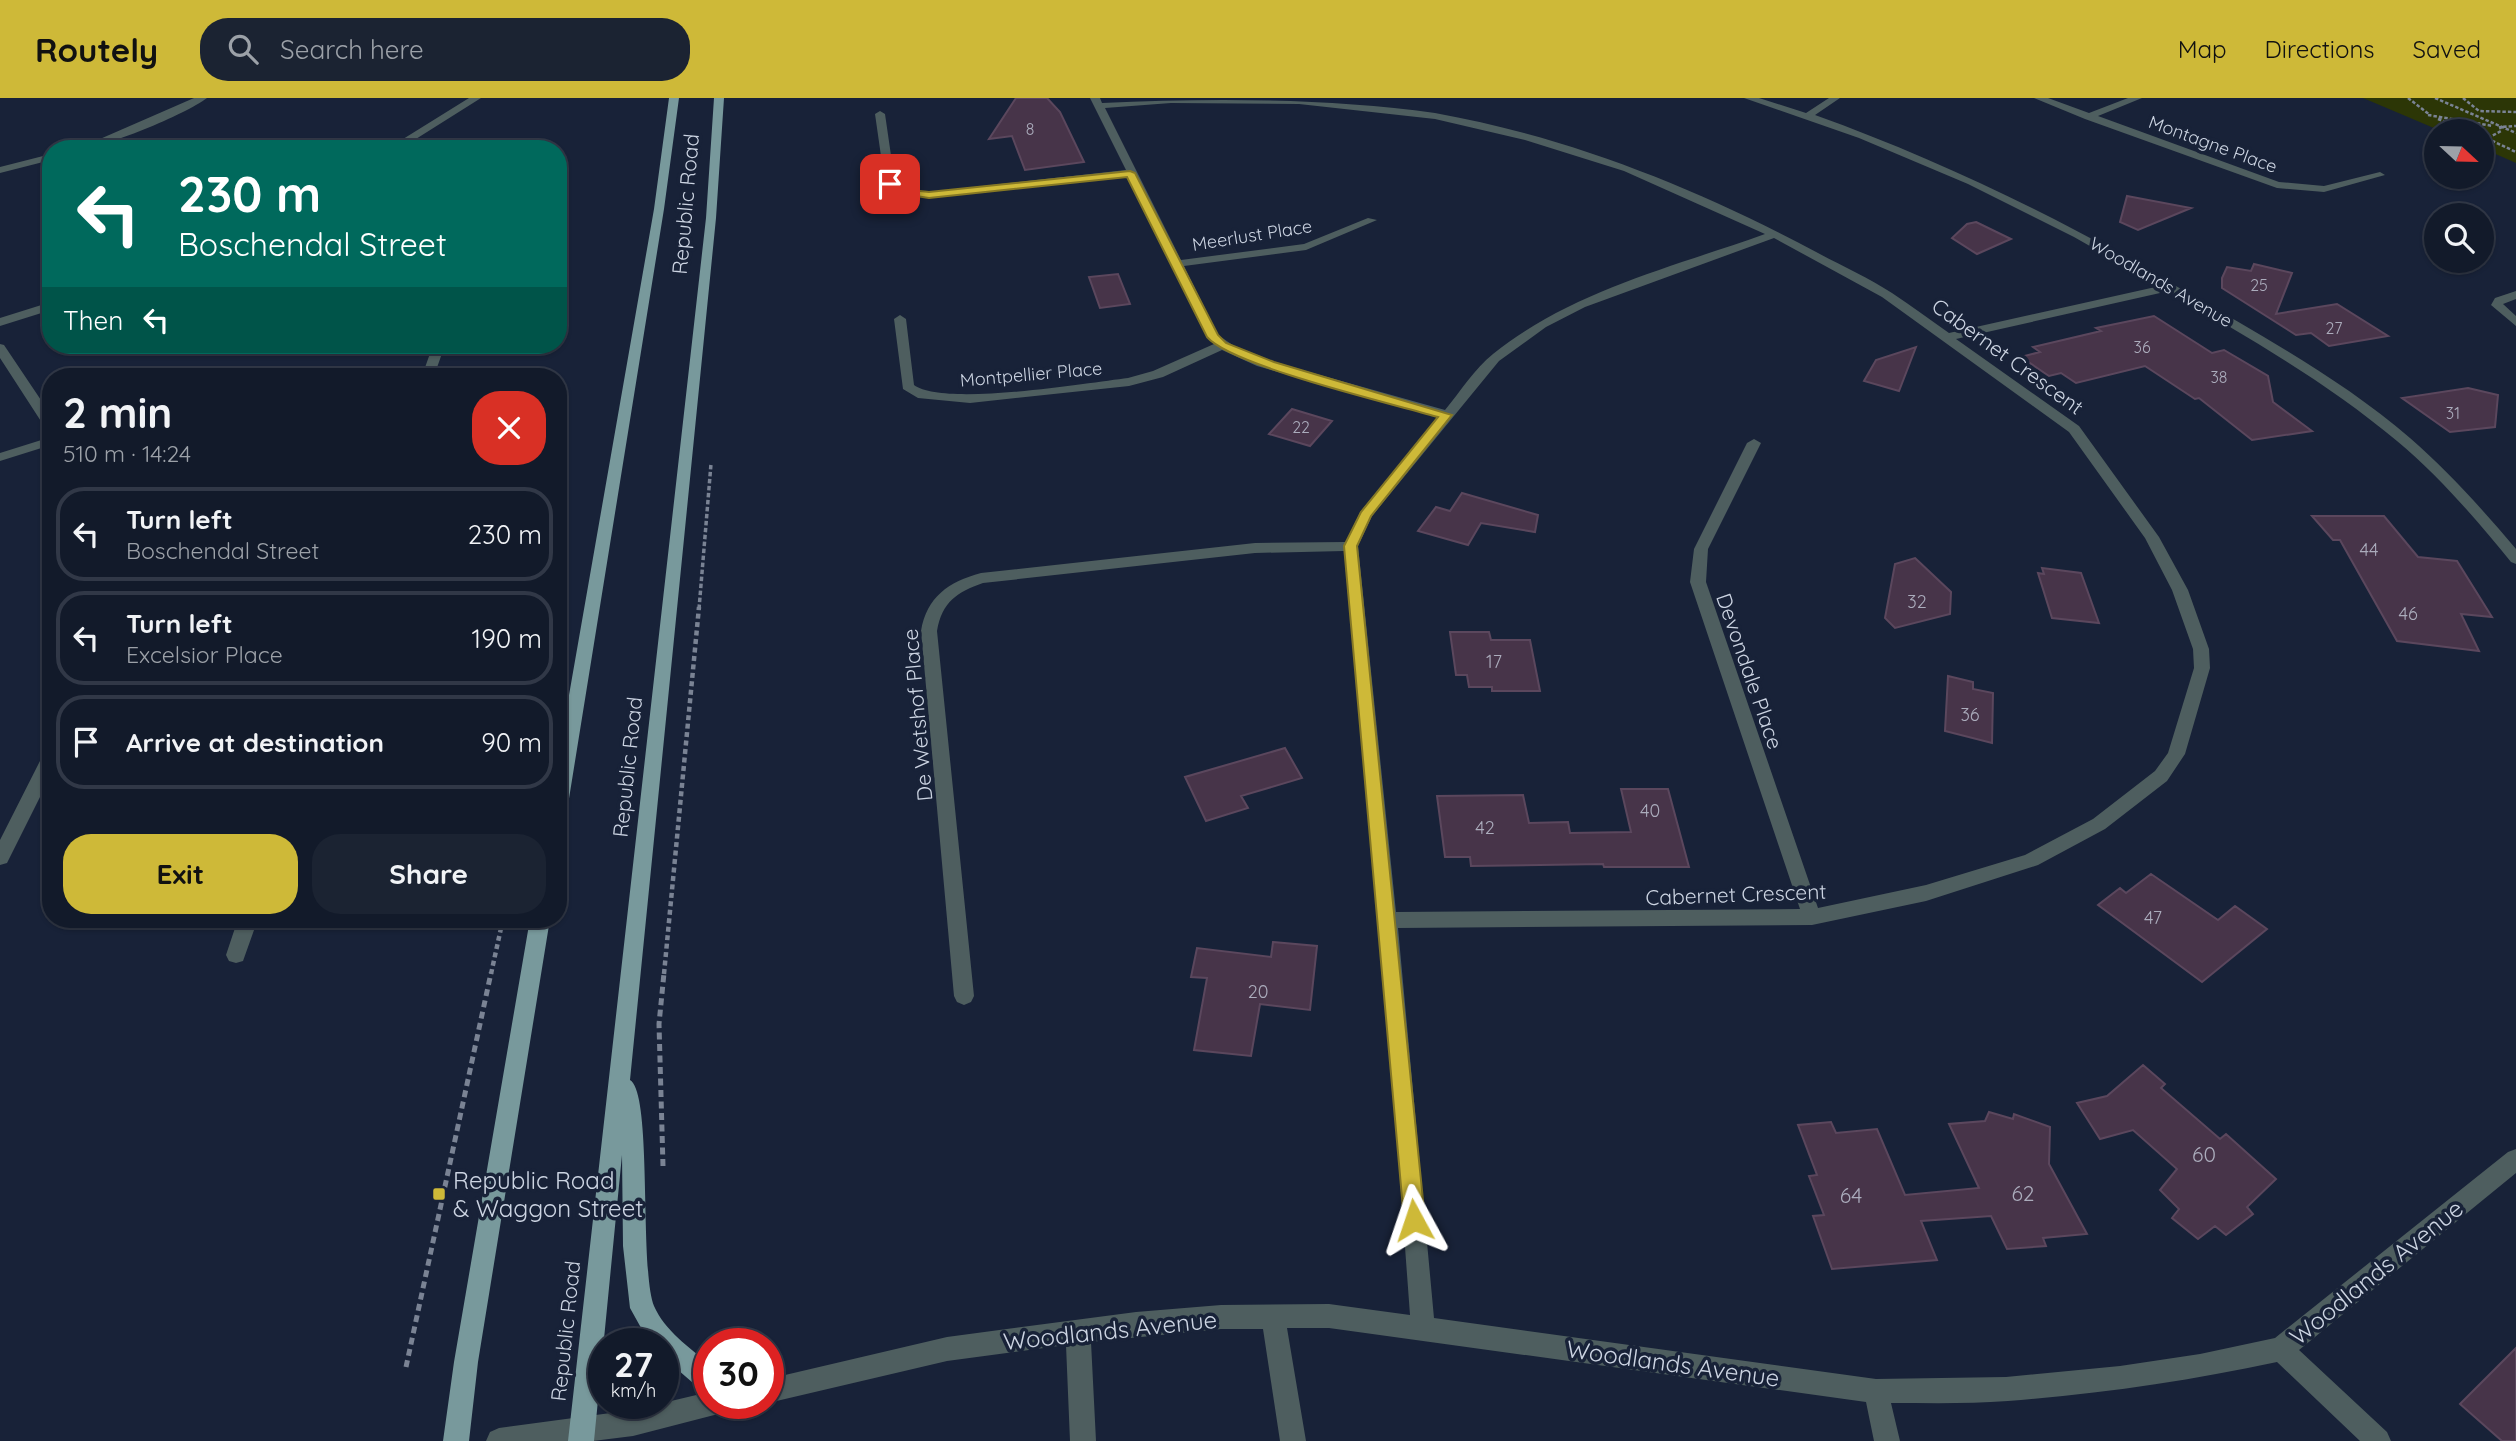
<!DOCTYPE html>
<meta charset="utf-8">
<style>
body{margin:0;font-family:Quicksand,sans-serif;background:#1b2332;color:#f1f3f6;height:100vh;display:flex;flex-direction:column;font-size:26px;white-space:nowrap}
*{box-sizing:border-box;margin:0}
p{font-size:23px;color:#9ca1a8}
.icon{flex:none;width:38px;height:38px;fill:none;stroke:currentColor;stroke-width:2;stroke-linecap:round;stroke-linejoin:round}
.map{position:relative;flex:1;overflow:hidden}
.sheet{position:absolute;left:42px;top:270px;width:525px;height:560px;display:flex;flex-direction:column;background:#121a2a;border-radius:28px;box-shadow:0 2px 5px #0004,0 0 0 2px #313847}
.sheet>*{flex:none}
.top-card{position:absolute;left:42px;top:42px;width:525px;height:214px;border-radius:28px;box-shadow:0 2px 5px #0004,0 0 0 2px #313847;background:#00695c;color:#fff;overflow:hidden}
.needle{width:46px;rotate:112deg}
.fabs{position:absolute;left:2424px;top:21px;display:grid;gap:14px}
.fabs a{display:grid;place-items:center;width:70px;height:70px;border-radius:50%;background:#121a2a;box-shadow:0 2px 5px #0004,0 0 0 2px #313847;font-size:35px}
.speed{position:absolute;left:588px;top:1230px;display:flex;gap:14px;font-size:35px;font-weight:700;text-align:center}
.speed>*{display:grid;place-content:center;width:91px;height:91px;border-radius:50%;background:#121a2a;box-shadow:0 2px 5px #0004,0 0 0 2px #313847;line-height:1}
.speed small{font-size:18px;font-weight:400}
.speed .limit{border:10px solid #d22;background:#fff;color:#111}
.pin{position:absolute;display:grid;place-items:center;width:60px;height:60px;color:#fff;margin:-30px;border-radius:14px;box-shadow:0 4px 10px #0006}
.me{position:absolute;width:77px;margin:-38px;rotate:355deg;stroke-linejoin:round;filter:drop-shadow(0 0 5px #0008)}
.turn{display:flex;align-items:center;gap:24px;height:147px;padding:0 21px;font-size:32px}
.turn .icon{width:91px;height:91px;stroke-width:2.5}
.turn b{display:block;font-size:49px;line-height:60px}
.then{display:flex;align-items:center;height:66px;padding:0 21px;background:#0003;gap:14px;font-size:26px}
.round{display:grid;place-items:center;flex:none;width:74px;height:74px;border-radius:28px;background:#1b2332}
.headline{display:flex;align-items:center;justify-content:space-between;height:119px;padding:0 21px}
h1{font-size:42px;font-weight:700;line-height:52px}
.primary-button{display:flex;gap:14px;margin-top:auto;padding:14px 21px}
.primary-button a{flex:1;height:80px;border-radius:28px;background:#ceb938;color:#111;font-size:28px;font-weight:700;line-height:80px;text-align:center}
.primary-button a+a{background:#1b2332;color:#f1f3f6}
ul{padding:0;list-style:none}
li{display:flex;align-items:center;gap:21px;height:94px;margin:0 14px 10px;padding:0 7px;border:4px solid #313847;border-radius:28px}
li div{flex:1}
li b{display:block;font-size:26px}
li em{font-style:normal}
header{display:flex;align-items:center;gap:42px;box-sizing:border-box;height:98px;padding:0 35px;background:#ceb938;color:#111}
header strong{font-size:33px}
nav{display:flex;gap:38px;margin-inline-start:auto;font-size:24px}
.search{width:490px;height:63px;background:#1b2332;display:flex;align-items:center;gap:18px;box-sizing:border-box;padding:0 24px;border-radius:28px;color:#9ca1a8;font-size:26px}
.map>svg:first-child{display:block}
</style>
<header>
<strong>Routely</strong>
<div class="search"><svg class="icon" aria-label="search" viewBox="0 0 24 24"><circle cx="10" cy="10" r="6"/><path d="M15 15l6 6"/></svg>Search here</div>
<nav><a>Map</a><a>Directions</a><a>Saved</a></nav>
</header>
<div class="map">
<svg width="2516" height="1343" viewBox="0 0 2516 1343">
<rect width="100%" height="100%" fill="#182238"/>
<path fill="#2c3606" d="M2363,0H2516V65L2482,50V33H2441Z"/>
<path fill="#473449" stroke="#5b475d" stroke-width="2" d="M1016,0H1047L1060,14L1084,64L1025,72L1012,38L989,41Z
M2127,98L2191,110L2138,132L2120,124Z
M1976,124L2011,141L1977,156L1952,140L1967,126Z
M2254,166L2292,175L2276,216L2337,206L2388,238L2329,248L2311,235L2296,237L2222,190V180L2227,169L2251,173Z
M1118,176L1130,206L1100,210L1089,179Z
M2154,218L2212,255L2224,252L2268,278L2273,304L2312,333L2252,342L2199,300L2195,301L2145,268L2076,285L2061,275L2049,278L2021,259L2040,254L2033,249L2101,233L2096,230Z
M1916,249L1899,293L1864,283L1876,262Z
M2468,290L2498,297L2495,329L2450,334L2402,300Z
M1292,311L1332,323L1310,348L1269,336Z
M1462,395L1538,417L1535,434L1481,425L1468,447L1418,433L1436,409L1450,413Z
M2312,418H2384L2418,459L2457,463L2492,519L2461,516L2479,553L2397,543L2340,442H2333Z
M1915,460L1951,494L1950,516L1895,530L1885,520L1895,466Z
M2042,470L2081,475L2099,525L2052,520L2038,475L2044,476Z
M1450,534H1489L1491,542H1530L1540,593H1492V589H1469L1467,577H1456Z
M1948,578L1973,584V591L1993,595L1992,645L1945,633Z
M1285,650L1302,680L1241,698L1248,710L1206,723L1185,679Z
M1621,691H1668L1689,769H1604L1603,766L1471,768L1470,759H1445L1437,698L1523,697L1529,725L1568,724L1570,735L1631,734Z
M2151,776L2218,822L2235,808L2267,831L2202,884L2098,807L2120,790L2126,795Z
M1273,844L1317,848L1310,912L1260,906L1251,958L1194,952L1207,880L1191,879L1197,850L1271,859Z
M2143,967L2165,986L2161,990L2220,1041L2226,1036L2276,1081L2247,1109L2253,1116L2226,1137L2215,1128L2198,1141L2172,1120L2179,1111L2160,1092L2177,1071L2133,1032L2100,1041L2077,1005L2107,998Z
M1989,1014L2013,1021L2014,1016L2050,1029L2049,1066L2087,1136L2043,1140L2046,1148L2007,1151L1991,1118L1921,1123L1937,1162L1832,1171L1813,1118L1824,1117L1809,1078L1817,1077L1798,1027L1831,1024L1836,1035L1877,1031L1905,1097L1979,1090L1949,1026L1985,1023Z
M2516,1250V1343H2502L2460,1306Z"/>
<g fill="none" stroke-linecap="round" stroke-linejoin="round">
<path stroke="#7a8394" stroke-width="2.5" stroke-dasharray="3.5 2" stroke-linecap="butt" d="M2408,0L2430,17
M2435,0L2516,35
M2463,0L2479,13L2516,14
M2428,17L2493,28
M2438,21L2469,33
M2482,38L2516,54
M2488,40L2501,33L2500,29L2516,28"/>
<path stroke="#7a8394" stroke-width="3.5" stroke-dasharray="4.5 2.5" stroke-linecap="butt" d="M699,511L711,366"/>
<path stroke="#7a8394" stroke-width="4.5" stroke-dasharray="5 3.5" stroke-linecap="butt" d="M491,876L503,821
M664,876L699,509"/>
<path stroke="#7a8394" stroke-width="5" stroke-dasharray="7 4.5" stroke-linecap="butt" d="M663,1068L659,926L664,875
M406,1269L491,875"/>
<path fill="#4e5e5f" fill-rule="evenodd" d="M194,0H207C186,16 103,51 77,51Z
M469,0H481L400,51H387Z
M1090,0H1100L1102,5C1212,0 1326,0 1435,15C1569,39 1699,91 1818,155C1842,168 1869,180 1892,195C1912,208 1930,222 1949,235L2160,188L2074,139L1968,86L1859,40L1744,0H1759L1806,15L1829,0H1840L1815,17C1946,64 2069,125 2188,195C2264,239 2343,282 2410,340C2449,374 2483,412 2516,451V466L2511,464C2476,421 2440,379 2397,343C2327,284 2247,239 2169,193L1956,241L2079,328L2159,439L2188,492L2209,551L2210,570L2185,656L2167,683L2105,731L2038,767L1926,803L1812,827L1398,830L1434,1220L1876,1281L2006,1279L2120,1268L2200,1256L2275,1240L2508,1054L2516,1051V1075L2299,1252L2387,1334L2391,1343H2360L2277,1264C2188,1283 2099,1296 2008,1303C1970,1306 1930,1305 1891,1305L1900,1343H1874L1866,1304L1329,1230H1287L1306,1343H1280L1263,1231H1221L1091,1244L1096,1343H1070L1066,1247L947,1263L768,1305V1281L947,1239L1136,1214L1221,1207L1329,1206L1410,1217L1395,1013L1344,453L1255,455L983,485C957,494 942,504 937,533L974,898L971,904L964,907L957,904L954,898L921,533C927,499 948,484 981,475L1255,445L1346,444L1360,414L1439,319L1257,268L1222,252L1163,279L1129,288L970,305L918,300L903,291L894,221L900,217L906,221L914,287C943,309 1087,285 1128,280L1153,273L1214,246L1207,239L1128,78L929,100L896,95L885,86L875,16L880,13L885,16L895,85L903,90L929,94L1126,72ZM1171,5L1299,6L1435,21L1525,42L1624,73L1765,136C1673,169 1571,193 1493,256C1475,270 1460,294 1445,312L1266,262L1240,252L1218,237L1184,168L1306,152L1377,122L1368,120L1304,146L1181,162L1105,10ZM1774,140L1882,199L2069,334L2145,440L2172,492L2193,551L2194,570L2168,655L2155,673L2093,721L2025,757L1926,787L1818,810L1706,484L1708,451L1761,345L1754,341L1747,345L1694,451L1690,484L1800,811L1396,814L1358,448L1372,418L1499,263L1546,229L1585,209Z
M2034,0H2048L2089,15L2128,0H2142L2098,18L2279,84L2324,88L2380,74L2385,77L2324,94L2277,90L2085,21Z
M51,56V62L0,75V69Z
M2516,193V201L2503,206L2516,218V228L2491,207L2495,200Z
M51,204V212L0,228V220Z
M0,246L4,247L51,317V332L46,331L0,260Z
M433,247H445L434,278H422Z
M51,339V347L0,363V355Z
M51,653V677L7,765L0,767V742L42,659Z
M238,821H258L243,863L236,865L229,863L226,857Z
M709,1294V1306H725L722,1315L633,1338L593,1343H486L490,1334L499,1330L633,1312Z"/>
<path fill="#78999c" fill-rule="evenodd" d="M669,0H679L664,111L567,713L564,718L558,720V660L654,111Z
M714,0H724L716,120L630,982C653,995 639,1171 654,1208C665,1233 689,1249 709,1266V1294L700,1291L663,1259V1246H650L630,1210L623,1148L622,1057L594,1343H568L706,120Z
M530,821H550L478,1264L469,1343H443L454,1264Z"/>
</g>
<path fill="#ceb938" stroke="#867824" stroke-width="2" d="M1130,73L1135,75L1218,237L1226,245L1274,264L1452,317L1371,418L1357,448L1425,1122L1422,1129L1414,1132L1407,1129L1404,1122L1344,448L1361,414L1438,319C1393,306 1232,268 1207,239L1127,79L929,100L896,95L885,86L890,83L902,91L929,94Z"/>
<rect fill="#ceb938" stroke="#182238" stroke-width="2.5" x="432" y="1089" width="14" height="14" rx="3.5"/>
<g text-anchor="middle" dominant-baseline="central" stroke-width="7" stroke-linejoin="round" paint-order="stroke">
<g font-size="16" fill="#abacbc">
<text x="1030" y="31">8</text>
<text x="2259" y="187">25</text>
<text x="2334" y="230">27</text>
<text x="2142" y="249">36</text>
<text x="2219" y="279">38</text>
<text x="2453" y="315">31</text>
<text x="1301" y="329">22</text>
</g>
<g font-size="18" fill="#ccd4e2" stroke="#182238">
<text transform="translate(2213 46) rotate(20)">Montagne Place</text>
<text transform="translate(1252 137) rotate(-9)">Meerlust Place</text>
<text transform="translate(2161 184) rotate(30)">Woodlands Avenue</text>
<text transform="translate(1031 276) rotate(-5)">Montpellier Place</text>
</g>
<g font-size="18" fill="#abacbc">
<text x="2369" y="451">44</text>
<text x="1917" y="503">32</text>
<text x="2408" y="515">46</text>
<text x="1494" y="563">17</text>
<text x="1970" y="616">36</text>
<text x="1650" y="712">40</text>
<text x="1485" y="729">42</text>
<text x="2153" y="819">47</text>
<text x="1258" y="893">20</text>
</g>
<g font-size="21" fill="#ccd4e2" stroke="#182238">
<text transform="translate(685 106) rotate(-85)">Republic Road</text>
<text transform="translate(2008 258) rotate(36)">Cabernet Crescent</text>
<text transform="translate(1750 573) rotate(71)">Devondale Place</text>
<text transform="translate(917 617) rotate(-95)">De Wetshof Place</text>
<text transform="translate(627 669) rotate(-84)">Republic Road</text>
<text transform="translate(1736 796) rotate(-2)">Cabernet Crescent</text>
<text transform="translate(565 1233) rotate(-84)">Republic Road</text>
</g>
<g font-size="21" fill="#abacbc">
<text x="2204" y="1056">60</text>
<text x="2023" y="1095">62</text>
<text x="1851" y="1097">64</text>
</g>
<g font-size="24" fill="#ccd4e2" stroke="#182238" text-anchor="start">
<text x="453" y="1082">Republic Road<tspan x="453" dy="28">&amp; Waggon Street</tspan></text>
</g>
<g font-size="24" fill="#ccd4e2" stroke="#182238">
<text transform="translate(2376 1174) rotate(-39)">Woodlands Avenue</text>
<text transform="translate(1110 1232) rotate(-6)">Woodlands Avenue</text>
<text transform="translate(1673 1265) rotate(8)">Woodlands Avenue</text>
</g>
</g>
</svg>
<div class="fabs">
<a><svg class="needle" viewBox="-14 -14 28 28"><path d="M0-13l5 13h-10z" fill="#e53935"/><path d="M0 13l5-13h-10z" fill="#9ca1a8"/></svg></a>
<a><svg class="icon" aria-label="search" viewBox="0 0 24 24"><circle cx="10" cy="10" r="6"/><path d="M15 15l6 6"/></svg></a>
</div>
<div class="speed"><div>27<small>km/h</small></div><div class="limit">30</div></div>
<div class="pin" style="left:890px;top:86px;background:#d93025"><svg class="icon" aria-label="arrive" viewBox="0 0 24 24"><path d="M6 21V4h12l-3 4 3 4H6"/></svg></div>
<svg class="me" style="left:1414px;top:1122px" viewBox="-20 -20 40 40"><path d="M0-17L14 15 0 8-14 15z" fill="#ceb938" stroke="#fff" stroke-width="4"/></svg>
<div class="top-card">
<div class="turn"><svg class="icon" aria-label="left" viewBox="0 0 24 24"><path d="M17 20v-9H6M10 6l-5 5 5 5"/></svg><div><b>230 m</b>Boschendal Street</div></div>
<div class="then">Then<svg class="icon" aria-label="left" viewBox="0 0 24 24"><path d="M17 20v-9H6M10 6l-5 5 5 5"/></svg></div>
</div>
<section class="sheet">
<div class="headline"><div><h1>2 min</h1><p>510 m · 14:24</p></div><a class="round" style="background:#d93025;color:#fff"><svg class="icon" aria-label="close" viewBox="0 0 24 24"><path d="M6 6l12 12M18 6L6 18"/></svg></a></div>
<ul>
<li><svg class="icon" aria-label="left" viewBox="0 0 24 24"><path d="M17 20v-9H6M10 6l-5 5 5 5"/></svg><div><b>Turn left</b><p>Boschendal Street</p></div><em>230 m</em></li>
<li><svg class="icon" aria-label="left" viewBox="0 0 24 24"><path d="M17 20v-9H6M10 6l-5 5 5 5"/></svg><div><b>Turn left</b><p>Excelsior Place</p></div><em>190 m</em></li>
<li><svg class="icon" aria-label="arrive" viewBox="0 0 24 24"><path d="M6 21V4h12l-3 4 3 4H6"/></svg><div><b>Arrive at destination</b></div><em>90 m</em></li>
</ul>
<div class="primary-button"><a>Exit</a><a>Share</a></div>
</section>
</div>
